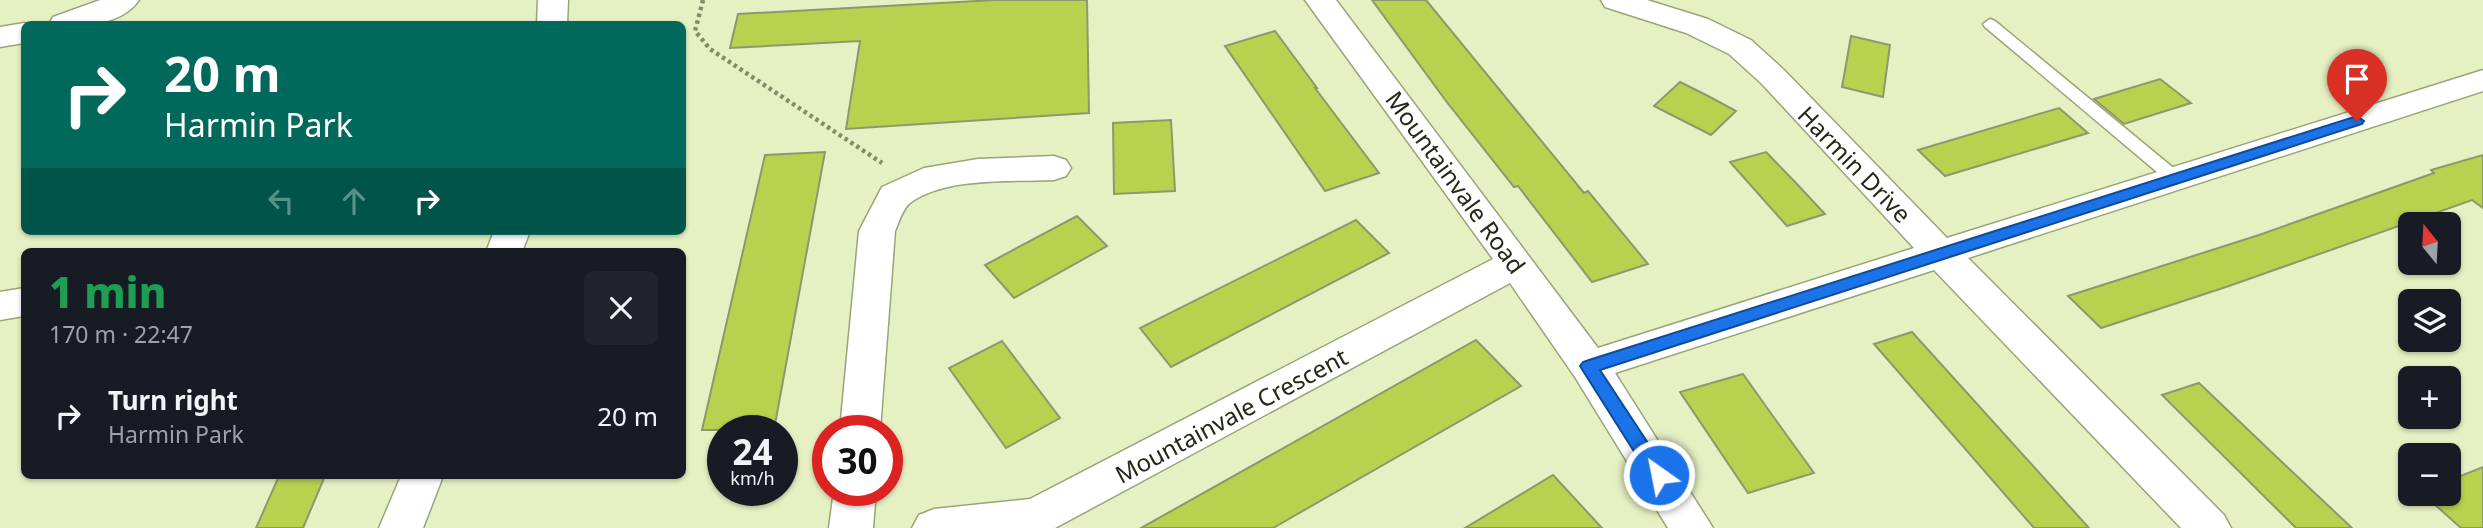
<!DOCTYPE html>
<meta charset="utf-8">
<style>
body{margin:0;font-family:"Noto Sans",sans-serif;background:#20242c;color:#f1f3f6;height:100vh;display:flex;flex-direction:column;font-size:26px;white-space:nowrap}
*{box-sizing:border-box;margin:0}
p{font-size:23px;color:#9ea1a6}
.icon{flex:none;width:38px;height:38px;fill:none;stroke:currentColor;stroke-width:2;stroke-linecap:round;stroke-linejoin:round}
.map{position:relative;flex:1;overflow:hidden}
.details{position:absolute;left:21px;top:248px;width:665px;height:231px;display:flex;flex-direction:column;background:#171b24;border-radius:10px;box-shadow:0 2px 5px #0004}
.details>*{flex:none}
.top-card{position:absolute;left:21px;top:21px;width:665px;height:214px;border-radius:10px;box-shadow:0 2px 5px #0004;background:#00695c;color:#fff;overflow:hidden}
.needle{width:46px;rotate:342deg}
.fabs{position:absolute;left:2398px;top:212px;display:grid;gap:14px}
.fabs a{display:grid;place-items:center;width:63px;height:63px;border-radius:10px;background:#171b24;box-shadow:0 2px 5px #0004;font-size:35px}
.speed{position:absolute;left:707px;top:415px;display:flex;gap:14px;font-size:35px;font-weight:700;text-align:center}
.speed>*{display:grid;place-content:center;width:91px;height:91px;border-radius:50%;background:#171b24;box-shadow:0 2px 5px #0004;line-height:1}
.speed small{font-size:18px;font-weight:400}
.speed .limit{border:10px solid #d22;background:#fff;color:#111}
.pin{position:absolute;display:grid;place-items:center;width:60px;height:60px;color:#fff;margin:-72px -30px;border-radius:50% 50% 50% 0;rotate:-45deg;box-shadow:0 0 7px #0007}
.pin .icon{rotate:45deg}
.me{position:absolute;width:77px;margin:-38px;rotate:327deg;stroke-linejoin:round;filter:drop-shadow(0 0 5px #0008)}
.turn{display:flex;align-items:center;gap:24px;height:147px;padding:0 28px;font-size:32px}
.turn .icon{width:91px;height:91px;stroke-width:2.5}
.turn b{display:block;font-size:49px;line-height:60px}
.lanes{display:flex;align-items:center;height:66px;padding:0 28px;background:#0003;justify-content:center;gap:35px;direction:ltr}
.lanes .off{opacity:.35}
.round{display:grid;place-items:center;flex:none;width:74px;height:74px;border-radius:10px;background:#20242c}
.overview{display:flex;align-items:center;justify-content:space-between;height:119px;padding:0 28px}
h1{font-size:42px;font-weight:800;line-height:52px;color:#1e9e55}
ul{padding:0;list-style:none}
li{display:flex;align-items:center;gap:21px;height:98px;padding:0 28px}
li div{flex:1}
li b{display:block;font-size:26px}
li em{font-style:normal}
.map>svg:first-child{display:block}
</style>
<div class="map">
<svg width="2483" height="528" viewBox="0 0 2483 528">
<rect width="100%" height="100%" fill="#e6f1c3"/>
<path fill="#b8d14f" stroke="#8e986d" stroke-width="2" d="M995,0H1087L1089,113L846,129L860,41L730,48L738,14Z
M1372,0H1426L1584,193L1588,191L1648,264L1592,282L1518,186L1514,187L1446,101Z
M1275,31L1317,88H1315L1379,173L1325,191L1225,46Z
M1851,36L1890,45L1883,97L1842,87Z
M2160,79L2191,103L2124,124L2094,99Z
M1680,82L1708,96L1736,111L1711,135L1654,106Z
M2059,108L2088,133L1945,176L1918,150Z
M1171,120L1175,191L1114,194L1113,123Z
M825,152L774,430H702L765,155Z
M1766,152L1795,182L1825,214L1787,226L1730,162Z
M2483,155V208L2472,200L2229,286L2101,328L2068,296L2259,235L2434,173L2431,170Z
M1077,216L1107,246L1014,298L985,265Z
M1356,220L1389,253L1171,367L1140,328Z
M1912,332L1978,405L2089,528H2034L1874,344Z
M1476,340L1521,386L1273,528H1141Z
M1002,341L1060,418L1006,448L949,368Z
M1743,374L1770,412L1814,473L1748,493L1680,392Z
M2199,383L2284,464L2352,528H2296L2162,395Z
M2483,467V528H2461L2423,494H2448V481Z
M1553,475L1602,528H1465Z
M279,476H325L303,528H256Z"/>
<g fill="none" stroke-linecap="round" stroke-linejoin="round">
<g stroke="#99a478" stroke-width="3">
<path id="lane" d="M1990,19L1995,21L2182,175L2184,179L2182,183H2170L1985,27L1983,24Z"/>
</g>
<g stroke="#99a478" stroke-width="3">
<path id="street" d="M100,0H139C121,27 77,27 49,24L53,17Z
M538,0H568L567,24H537Z
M1305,0H1336L1598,348L1914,248L1762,84L1729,54L1686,33L1605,7L1601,0H1647L1708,19L1751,40L1784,70L1947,238L2483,70V91L1968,258L2224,515L2231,528H2181L1934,270L1615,373L1713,528H1668L1575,377L1510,283L1055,528H912L919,515L934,509L1030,499L1493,259Z
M24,23L29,24H24V43L0,47V27Z
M1054,156L1066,160L1071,168L1066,176L1054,180C1012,182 945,177 910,203C903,208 899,222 895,231L880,430H840L859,231L882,187L924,168L978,159Z
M494,231H530L522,252H486Z
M24,288V316L0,320V292Z
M401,476H443L423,528H379Z
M834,490H876L873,528H829Z"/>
</g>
<path stroke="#838b6b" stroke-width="4.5" stroke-dasharray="3.5 3.5" stroke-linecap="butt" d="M703,0L695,31L710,49L882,163"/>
<use href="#lane" fill="#fff" fill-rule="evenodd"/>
<use href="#street" fill="#fff" fill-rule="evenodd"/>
</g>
<path fill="#1a73e8" stroke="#114b97" stroke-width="2" d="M2357,116L2364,121L2362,124L1600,370L1665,469L1668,475L1665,480L1659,482L1652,480L1580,366L1583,362L1589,360Z"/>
<g text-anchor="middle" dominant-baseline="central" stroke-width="5" stroke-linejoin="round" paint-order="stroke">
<g font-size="24" fill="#242817" stroke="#fff">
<text transform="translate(1855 164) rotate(46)">Harmin Drive</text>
<text transform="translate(1456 182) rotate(54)">Mountainvale Road</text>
<text transform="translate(1231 415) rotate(-28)">Mountainvale Crescent</text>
</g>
</g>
</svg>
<div class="fabs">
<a><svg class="needle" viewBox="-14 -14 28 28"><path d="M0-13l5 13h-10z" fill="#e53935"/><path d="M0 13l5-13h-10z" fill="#9ea1a6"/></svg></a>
<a><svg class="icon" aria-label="layers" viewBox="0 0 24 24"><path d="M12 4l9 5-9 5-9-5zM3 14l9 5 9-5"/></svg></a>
<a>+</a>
<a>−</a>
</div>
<div class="speed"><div>24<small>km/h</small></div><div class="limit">30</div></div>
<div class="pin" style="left:2357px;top:121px;background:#d93025"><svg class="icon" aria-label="arrive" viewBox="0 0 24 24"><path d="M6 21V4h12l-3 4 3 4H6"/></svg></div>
<svg class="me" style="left:1659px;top:475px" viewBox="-20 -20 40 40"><circle r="17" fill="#1a73e8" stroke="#fff" stroke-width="3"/><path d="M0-11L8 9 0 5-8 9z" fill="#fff"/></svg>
<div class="top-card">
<div class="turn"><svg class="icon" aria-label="right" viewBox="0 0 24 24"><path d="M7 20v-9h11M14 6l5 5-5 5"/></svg><div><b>20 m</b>Harmin Park</div></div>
<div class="lanes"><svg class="icon off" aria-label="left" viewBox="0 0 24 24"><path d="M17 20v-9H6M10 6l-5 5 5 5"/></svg><svg class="icon off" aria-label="ahead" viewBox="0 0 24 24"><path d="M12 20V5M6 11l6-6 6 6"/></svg><svg class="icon" aria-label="right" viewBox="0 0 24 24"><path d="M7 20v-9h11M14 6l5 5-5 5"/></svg></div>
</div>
<section class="details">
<div class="overview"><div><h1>1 min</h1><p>170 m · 22:47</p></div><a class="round"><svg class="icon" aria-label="close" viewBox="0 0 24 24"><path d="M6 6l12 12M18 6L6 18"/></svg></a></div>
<ul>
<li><svg class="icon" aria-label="right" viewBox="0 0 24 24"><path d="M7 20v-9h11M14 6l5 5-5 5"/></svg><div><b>Turn right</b><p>Harmin Park</p></div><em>20 m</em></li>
</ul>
</section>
</div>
